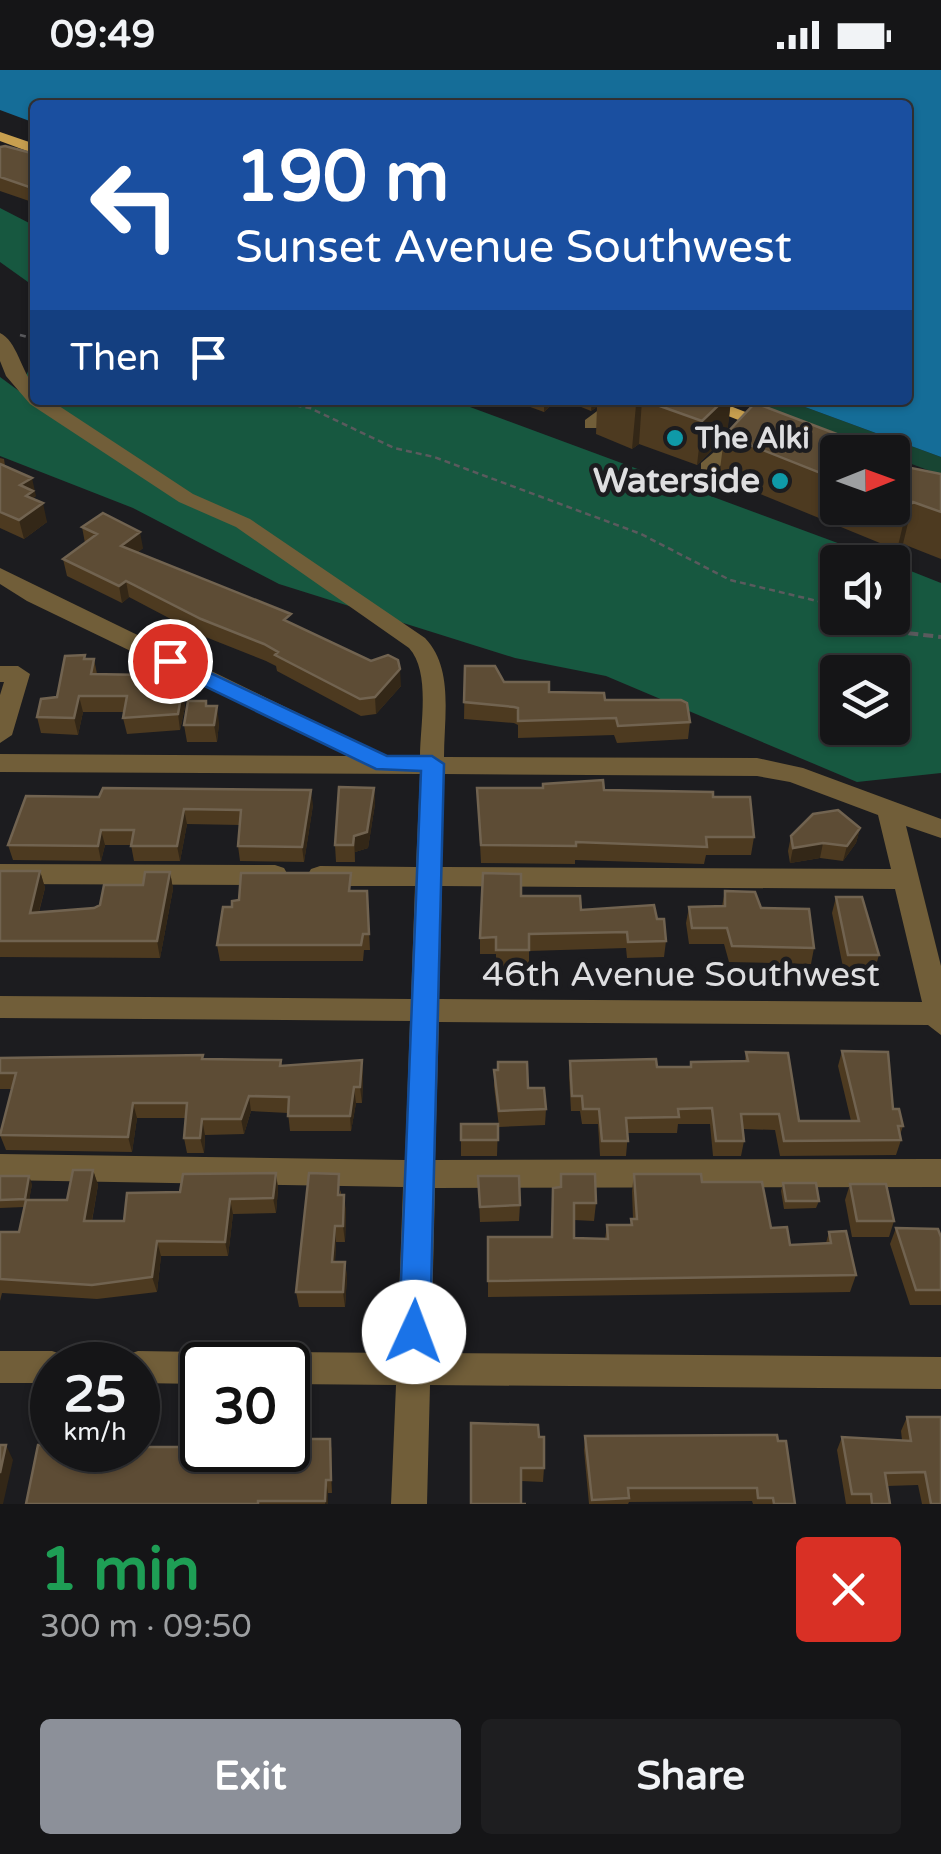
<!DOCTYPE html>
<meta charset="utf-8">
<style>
body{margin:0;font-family:"Varela Round",sans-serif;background:#1e1e20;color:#f1f3f6;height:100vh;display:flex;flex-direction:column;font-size:38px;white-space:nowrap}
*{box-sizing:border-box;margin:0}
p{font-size:32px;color:#9d9fa1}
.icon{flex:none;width:55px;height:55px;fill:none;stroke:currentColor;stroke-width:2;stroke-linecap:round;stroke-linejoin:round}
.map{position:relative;height:1434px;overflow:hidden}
.details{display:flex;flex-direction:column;background:#151517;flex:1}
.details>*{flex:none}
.banner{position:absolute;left:30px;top:30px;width:882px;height:305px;border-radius:10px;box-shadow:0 2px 8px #0004,0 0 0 2px #343436;background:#1a4fa0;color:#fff;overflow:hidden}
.needle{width:65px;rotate:89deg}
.fabs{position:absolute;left:820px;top:365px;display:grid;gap:20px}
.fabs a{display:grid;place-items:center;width:90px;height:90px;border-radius:10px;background:#151517;box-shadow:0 2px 8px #0004,0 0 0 2px #343436;font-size:50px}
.speed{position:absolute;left:30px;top:1272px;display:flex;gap:20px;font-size:50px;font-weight:700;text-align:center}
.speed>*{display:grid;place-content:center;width:130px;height:130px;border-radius:50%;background:#151517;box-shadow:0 2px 8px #0004,0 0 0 2px #343436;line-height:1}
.speed small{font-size:25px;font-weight:400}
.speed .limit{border:5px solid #111;border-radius:15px;background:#fff;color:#111}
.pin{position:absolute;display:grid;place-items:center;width:85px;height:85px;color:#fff;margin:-42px;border:5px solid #fff;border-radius:50%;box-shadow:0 2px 10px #0007}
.me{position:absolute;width:110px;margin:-55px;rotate:2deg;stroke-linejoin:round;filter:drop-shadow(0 0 8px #0008)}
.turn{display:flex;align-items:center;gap:35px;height:210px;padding:0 40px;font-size:45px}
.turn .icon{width:130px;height:130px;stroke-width:2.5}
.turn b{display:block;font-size:70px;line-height:85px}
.then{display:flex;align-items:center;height:95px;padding:0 40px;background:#0003;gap:20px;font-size:38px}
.round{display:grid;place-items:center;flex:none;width:105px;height:105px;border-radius:10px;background:#1e1e20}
.headline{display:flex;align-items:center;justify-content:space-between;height:170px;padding:0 40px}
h1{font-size:60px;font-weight:700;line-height:75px;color:#1e9e55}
.button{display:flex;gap:20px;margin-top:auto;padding:20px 40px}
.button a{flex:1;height:115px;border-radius:10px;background:#8c9099;color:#fff;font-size:40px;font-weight:700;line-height:115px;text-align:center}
.button a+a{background:#1e1e20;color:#f1f3f6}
.status{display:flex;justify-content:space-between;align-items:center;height:70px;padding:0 50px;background:#151517;direction:ltr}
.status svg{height:28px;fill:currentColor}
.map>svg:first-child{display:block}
</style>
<div class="status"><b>09:49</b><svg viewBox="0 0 49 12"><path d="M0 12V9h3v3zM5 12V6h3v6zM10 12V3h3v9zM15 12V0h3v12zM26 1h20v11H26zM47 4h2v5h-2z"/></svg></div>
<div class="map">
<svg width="941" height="1434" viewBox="0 0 941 1434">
<rect width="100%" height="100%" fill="#1c1c1f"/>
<path fill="#184533" d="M742,330H786L941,387V405L893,387L892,382H881Z"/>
<path fill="#175840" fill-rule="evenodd" d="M0,138L35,156V217L0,192Z
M35,286V330H451L889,492H838V548H892L893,494L941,513V703L857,712L606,606L515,588L279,514L133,438L0,386V307L19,321ZM838,602H892V658H838Z"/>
<path fill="#156d98" d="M0,0H941V387L786,330H908V35H35V53L0,40Z"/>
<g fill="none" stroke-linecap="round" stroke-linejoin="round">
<path stroke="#5a5a5d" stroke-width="2.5" stroke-dasharray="6 4" stroke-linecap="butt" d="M20,265L35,269
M223,330H254
M266,330L310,338L394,378L434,387L641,464L730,510L838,536
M880,548L886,551"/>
<path stroke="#5a5a5d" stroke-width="4" stroke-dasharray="10 5" stroke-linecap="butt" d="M882,549L907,563L941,567"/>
<path fill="#715e39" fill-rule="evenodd" d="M0,263C17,271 21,301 35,317V330H50L193,424L250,449L425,568C454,598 444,647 444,687L757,688L803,698L941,749V768L906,756L941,896V965L928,955L439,952L435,1090L941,1089V1117L435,1118L431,1283L941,1287V1319L430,1315L427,1434H391L396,1315L288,1314V1295H272L276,1286L288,1282L397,1283L403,1117L0,1110V1084L405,1090L410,951L0,948V926L411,929L415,816H320L311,813L307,806L311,799L320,796L416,797L420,704L0,702V684L348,686L27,531L0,514V498L386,686L420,687C420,655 431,602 409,578L236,457L179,432L30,334L6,306L0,291ZM444,704L757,706L790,712L878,745L891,799L442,797ZM442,816L895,819L922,932L439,929Z
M612,330H634L599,358H585V350Z
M745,356L752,358V366L715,401H701V393Z
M0,596H18L30,604L12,665L0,673V625L4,612H0Z
M0,794L275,795L284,798L288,805L284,812L275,815L0,814Z
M0,1281H52L64,1285L68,1295H52V1313H0Z
M138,1281L202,1282L214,1286L218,1295H202V1314L138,1313V1295H122L126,1285Z"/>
<path fill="#c79f4f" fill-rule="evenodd" d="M0,62L35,74V84L0,71Z
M688,330H715L848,382H838V389L831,387Z"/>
</g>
<path fill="#4d3a20" d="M0,77L35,84V133L0,121Z
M511,330H557L544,342Z
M564,330H731L727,362L838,382V438H892V386L911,398L941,404V489L903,474L897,480L719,407L724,368L697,395L639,374L632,379L596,364L597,337L591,341Z
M0,388L4,389L5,396L36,426L34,427L35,430L47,452L24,469L0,458Z
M82,457L143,478L137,483L292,554L401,616L376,644L361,646L277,601L276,596L266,591L203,566L129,527L122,533L67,506L63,489L85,473Z
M86,589H94L97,604L149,621H182L185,637L180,660L127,664L123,648L124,642H83L78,665L41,663L37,647L57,627Z
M465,596L504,612L549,622L605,630L690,652L688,669L617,673L614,665L518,668V655L514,653L464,649Z
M207,636L219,653L217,672H187L184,655Z
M374,718L375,734L368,778L355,782V792H336L335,775Z
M477,718L604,720L713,727L754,767L751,785H706L704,794L575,790V794L481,793Z
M26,726L313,735L304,792L240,791L238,776L240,755L187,754L180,791H134L131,775H105L101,791L13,790L8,775Z
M860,758L856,773L843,791L820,788L790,793L788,781L791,766Z
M0,801H40L45,818L39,842L94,838L170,802L173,819L160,888L0,887Z
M352,821H367L370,880H364L363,891H220L217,875L232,837Z
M725,821L814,878L811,894L729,892L724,874H689L686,853L689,837L722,836Z
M521,826L581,840L657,849L666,871L664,887L627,888L626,878L529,881V897H496V884H480V868Z
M836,827L879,885L874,902H844L832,843Z
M842,981L893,1039L903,1056L900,1065L901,1070L896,1085L780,1086L775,1060L742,1059L744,1071L741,1086H713L710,1054H678L677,1063H628L626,1086H600L598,1054H582L580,1041H571L569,1006L570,991L657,997H690L691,992L745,991L746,982L799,1051H851L838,996Z
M0,988L281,990L282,996L362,990L363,1006L362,1033H356L351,1061H290L288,1043L251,1041L244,1064L205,1065L204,1083H187L184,1068L186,1048H137L132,1082L6,1080L0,1065L12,1019H0Z
M494,1000L528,1018L546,1039L545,1055L499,1057L494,1016Z
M461,1054H498L497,1086H461Z
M93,1100L98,1115L92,1151H124L180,1122L276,1103L278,1119L276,1143L233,1144L228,1186H161L157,1222L97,1229L2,1223L0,1231V1162H19L24,1137L0,1138V1106L32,1114L29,1130H67Z
M561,1104L596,1133L594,1151L574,1150V1168L605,1169L607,1155H630L631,1149H633L632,1121L634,1104L702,1112L771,1158L790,1175L826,1173L829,1162L856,1205L850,1222L488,1227V1167H551L553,1118L560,1117Z
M478,1106L520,1135L519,1151L480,1152Z
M783,1113L819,1131L816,1138L784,1139L781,1121Z
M850,1114L894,1151L889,1167H852L845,1130Z
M341,1120V1125L346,1140L345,1172H336L335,1192H345L347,1207L345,1237H299L296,1222Z
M896,1158L941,1167V1235H910L890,1174Z
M907,1347L941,1434H922L918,1415L887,1416L890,1434H846L837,1380L842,1367L902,1370L901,1361Z
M777,1365L795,1434H753L752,1431L629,1432L628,1434H589L584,1380L585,1366Z
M539,1367L544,1398L543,1412L521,1411L471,1434Z
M330,1369L332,1383V1423H328V1434H26L138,1378L204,1386H280Z"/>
<path fill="#332717" d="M544,330H557L544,342Z
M592,330H598L597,337L591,341Z
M642,330L639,374L632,379L636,335Z
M724,330H731L727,366L725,365L724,368L697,395L702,351Z
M32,408L36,426L34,427L37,438L43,433L47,452L24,469L19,450L20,415Z
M913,432L903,474L897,480L907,438Z
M140,462L143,478L124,493L121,476Z
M126,511L129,527L122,533L119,516Z
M400,599L401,616L376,644L375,627Z
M182,621L185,637L180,660L178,644Z
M79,626L83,642L78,665L74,648Z
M217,636L219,653L217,672L214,655Z
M374,718L375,734L368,778L355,782V792L354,766Z
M311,720L313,735L304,792L302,777Z
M184,739L187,754L180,791L177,776Z
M860,758L856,773L843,791L847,776Z
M101,760L105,775L101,791L98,776Z
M823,773L820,788L790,793L793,778Z
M40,801L45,818L34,859L30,843Z
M170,802L173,819L160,888L157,871Z
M362,990L363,1006L362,1033L360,1017Z
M354,1017L356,1033L351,1061L350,1046Z
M249,1026L251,1041L244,1064L241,1049Z
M133,1033L137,1048L132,1082L128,1067Z
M202,1049L205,1065L204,1083L200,1068Z
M93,1100L98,1115L89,1166L84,1151Z
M276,1103L278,1119L276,1143L273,1128Z
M29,1106L32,1114L28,1137L25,1129Z
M344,1125L346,1140L345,1172L343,1156Z
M230,1129L233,1144L228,1186L225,1172Z
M335,1156L336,1172L334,1207L332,1192Z
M157,1171L161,1186L157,1222L152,1207Z
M345,1192L347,1207L345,1237L343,1222Z
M330,1369L332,1383V1423L331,1410Z
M6,1375L13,1390L3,1434H0V1403Z
M326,1410L328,1423V1434H325V1431Z"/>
<path fill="#5d4c35" stroke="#716350" stroke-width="2.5" d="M5,76L35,84V119L0,107V77Z
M623,330H642L636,335Z
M643,330H724L702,351Z
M755,333L884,382H838V410L725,365Z
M892,386L909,392L911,398L941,404V442L913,432L907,438L892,432Z
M0,394L32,408L20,415L33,421L26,426L43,433L19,450L0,442Z
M103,443L140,462L121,476L291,544L284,550L371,591L388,585L398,590L400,599L375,627L360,629L275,585L278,582L264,574L201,549L126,511L119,516L63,489L97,464L82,457Z
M85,585L84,589H94L91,604L146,605L145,621H182L178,644L123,648L127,626H79L74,648L37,647L41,629L57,627L65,586Z
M465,596H495L504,612H549V622L604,623L605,630H681L687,633L690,652L618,656L616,648L518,651V638L514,637L464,632Z
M188,631H206V636H217L214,655H184Z
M603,710L604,720L713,722V727H750L754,767H706L707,777L576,772V776L481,775L477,718H543V714Z
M339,717L374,718L367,762L354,766L353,775H335Z
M103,718L311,720L302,777L238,776L241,740L184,739L177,776H131L134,760H101L98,776L8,775L26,726L99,727Z
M838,740L860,758L847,776L823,773L793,778L791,766L813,744Z
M0,801H40L30,843L94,838L100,835L104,815H143L145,802H170L157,871H0Z
M241,803H351L349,821H367L369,864H363L361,875H217L223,837H232V831L239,830Z
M483,803L521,804V826H580L581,840L654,835L657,849H664L666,871L628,872L627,862L529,864V880H496V867L480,868Z
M725,821L755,822L761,838L809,839L814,878L732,876L727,858H692L689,837L725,836Z
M836,827H862L879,885H848Z
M842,981L888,982L893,1039H899L903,1056H898L901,1070L784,1071L779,1044H741L744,1071H716L712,1038L678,1039L679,1047L626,1048L628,1071H602L599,1039H583L582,1026H572L570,991L656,989L657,997H691V992L748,991L746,982L788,983L799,1051H859Z
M203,985L202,989L281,990L280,996L362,990L360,1017H354L350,1046H288L289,1027L249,1026L241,1049H202L200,1068H184L187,1033H133L128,1067L0,1065L16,1003H0V988Z
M498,992H527L528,1018H544L546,1039L499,1041L494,1000H498Z
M461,1054H498V1070H461Z
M73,1100H93L84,1151H124L127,1123L180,1122L183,1104L276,1103L273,1128L230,1129L225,1172L157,1171L152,1207L92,1215L0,1209V1162H19L26,1130H67Z
M309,1103L339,1104L338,1125H344L343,1156H335L332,1192H345L343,1222H296Z
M561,1104H595L596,1133H574V1168L608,1169L607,1155H632L631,1149H637L634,1104H701L702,1112H762L771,1158L787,1157L790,1175L831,1173L829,1162L846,1161L856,1205L488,1211V1167H552L553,1118L561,1117Z
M0,1106H29L25,1129L0,1130Z
M478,1106H519L520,1135L480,1137Z
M783,1113H816L819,1131H786Z
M850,1114H886L894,1151H857Z
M896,1158L938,1159L941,1167V1220H916Z
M907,1347H941V1434H931L925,1402L885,1403L890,1434H872L871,1424H852L842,1367L911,1371Z
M471,1353L538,1355L539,1367H544V1398H521V1434H526H471Z
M777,1365L778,1371H786L795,1434H774L773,1428H758L757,1418H628L629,1428L592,1430L585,1366Z
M288,1369H330L331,1410H326L325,1431H258V1434H26L38,1375H52V1380H138V1377H202L201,1386H280V1380H288Z
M0,1375H6L0,1403Z"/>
<path fill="#1a73e8" stroke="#114b97" stroke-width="2.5" d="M170,584L387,686H432L444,694L430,1262L425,1272L414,1276L404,1272L399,1262L421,701L376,699L163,596V586Z"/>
<g fill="#0f9aa8" stroke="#1c1c1f" stroke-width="4">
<circle cx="675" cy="368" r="10"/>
<circle cx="780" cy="411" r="10"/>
</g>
<g text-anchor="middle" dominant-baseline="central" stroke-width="9" stroke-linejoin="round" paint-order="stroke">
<g font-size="30" font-weight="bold" fill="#dedee0" stroke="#1c1c1f" text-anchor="start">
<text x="695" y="368">The Alki</text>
</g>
<g font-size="35" font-weight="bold" fill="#dedee0" stroke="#1c1c1f" text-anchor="end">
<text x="760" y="411">Waterside</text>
</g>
<g font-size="35" fill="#dedee0" stroke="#1c1c1f">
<text x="681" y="905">46th Avenue Southwest</text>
</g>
</g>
</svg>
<div class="fabs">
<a><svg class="needle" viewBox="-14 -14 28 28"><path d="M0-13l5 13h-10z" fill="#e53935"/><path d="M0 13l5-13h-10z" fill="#9d9fa1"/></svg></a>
<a><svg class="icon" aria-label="sound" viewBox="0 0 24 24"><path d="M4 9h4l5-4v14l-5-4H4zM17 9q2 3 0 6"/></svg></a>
<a><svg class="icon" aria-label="layers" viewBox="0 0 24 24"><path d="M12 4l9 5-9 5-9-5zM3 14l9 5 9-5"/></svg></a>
</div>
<div class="speed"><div>25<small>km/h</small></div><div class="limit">30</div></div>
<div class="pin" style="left:170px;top:591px;background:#d93025"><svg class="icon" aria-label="arrive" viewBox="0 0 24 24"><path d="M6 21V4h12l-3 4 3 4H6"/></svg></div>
<svg class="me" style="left:414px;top:1262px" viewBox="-20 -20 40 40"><circle r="19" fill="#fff"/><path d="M0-13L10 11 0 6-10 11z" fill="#1a73e8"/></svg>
<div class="banner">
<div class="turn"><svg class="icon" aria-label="left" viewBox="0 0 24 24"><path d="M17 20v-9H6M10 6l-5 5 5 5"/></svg><div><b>190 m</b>Sunset Avenue Southwest</div></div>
<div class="then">Then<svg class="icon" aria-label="arrive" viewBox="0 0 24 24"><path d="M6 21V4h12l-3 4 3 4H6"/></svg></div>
</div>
</div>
<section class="details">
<div class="headline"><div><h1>1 min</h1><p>300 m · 09:50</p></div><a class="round" style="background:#d93025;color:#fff"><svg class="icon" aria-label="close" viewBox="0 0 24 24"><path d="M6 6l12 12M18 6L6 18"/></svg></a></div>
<div class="button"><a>Exit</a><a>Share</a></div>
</section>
